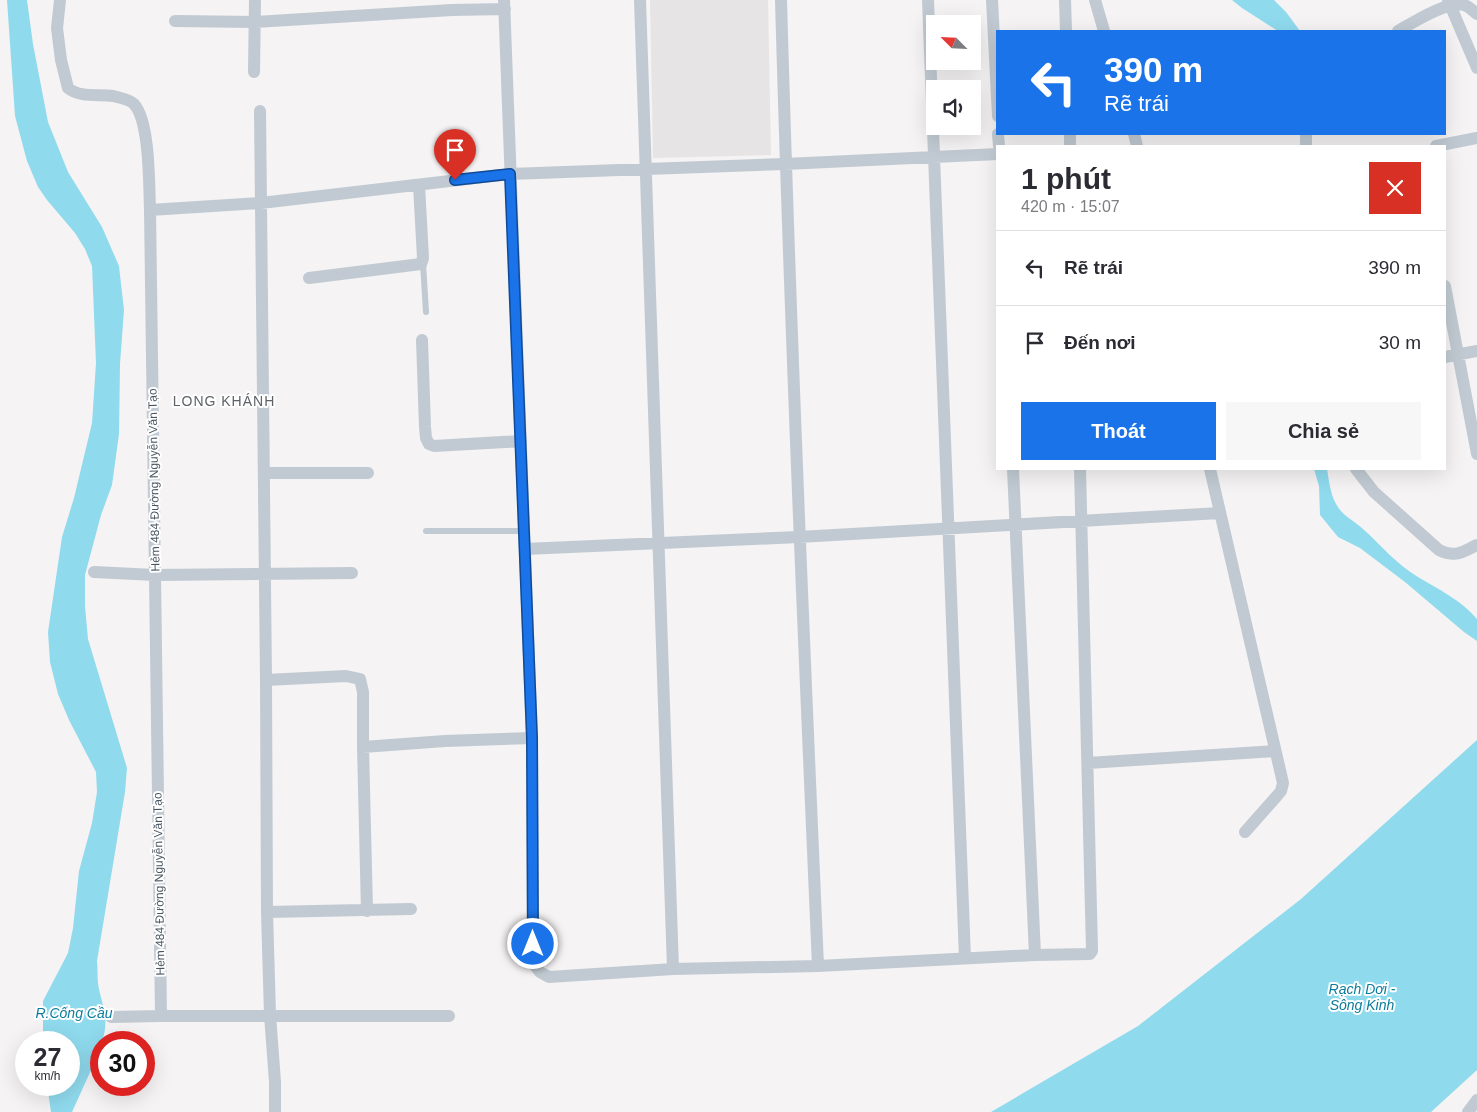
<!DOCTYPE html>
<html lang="vi">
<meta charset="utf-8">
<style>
body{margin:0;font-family:Helvetica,sans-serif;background:#f7f7f7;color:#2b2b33;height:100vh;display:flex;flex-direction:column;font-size:19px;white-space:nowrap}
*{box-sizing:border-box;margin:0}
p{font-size:16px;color:#7c7c81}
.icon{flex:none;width:28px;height:28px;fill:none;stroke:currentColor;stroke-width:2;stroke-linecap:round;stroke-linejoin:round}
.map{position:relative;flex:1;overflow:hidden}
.details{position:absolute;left:996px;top:145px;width:450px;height:325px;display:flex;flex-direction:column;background:#fff;border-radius:0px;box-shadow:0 5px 20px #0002}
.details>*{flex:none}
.banner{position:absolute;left:996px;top:30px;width:450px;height:105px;border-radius:0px;box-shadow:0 5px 20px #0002;background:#1a73e8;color:#fff;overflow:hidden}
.needle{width:32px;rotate:294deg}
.controls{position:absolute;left:926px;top:15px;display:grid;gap:10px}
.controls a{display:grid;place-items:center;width:55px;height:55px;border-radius:0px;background:#fff;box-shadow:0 5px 20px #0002;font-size:25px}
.speed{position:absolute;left:15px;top:1031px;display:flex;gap:10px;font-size:25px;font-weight:700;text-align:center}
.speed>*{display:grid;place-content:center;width:65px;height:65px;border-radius:50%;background:#fff;box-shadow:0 5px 20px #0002;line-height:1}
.speed small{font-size:12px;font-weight:400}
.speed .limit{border:8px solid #d22;background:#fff;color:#111}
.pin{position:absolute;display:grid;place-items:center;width:42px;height:42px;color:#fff;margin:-51px -21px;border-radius:50% 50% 50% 0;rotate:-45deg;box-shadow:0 0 5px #0007}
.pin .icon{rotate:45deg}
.me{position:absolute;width:55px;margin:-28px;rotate:0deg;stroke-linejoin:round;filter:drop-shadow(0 0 4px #0008)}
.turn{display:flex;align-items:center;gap:18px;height:105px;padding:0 25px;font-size:22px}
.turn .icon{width:65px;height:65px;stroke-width:2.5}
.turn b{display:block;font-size:35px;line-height:42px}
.round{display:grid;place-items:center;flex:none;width:52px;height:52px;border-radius:0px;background:#f7f7f7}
.summary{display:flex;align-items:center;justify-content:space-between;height:85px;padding:0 25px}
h1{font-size:30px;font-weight:700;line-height:38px}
.cta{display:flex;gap:10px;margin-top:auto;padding:10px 25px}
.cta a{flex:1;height:58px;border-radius:0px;background:#1a73e8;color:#fff;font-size:20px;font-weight:700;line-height:58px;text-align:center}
.cta a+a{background:#f7f7f7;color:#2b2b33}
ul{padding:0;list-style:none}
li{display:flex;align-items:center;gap:15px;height:75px;padding:0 25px;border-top:1px solid #e1e1e2}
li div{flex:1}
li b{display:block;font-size:19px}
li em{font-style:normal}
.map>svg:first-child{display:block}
</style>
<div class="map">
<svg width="1477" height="1112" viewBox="0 0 1477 1112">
<rect width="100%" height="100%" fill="#f5f3f3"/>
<path fill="#e6e4e5" d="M650,0H768L771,155L653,158Z"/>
<path fill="#90daee" d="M7,0H27L33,44L48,122L68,172L102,227L119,266L121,284L124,310L120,364L119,434L112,485L101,515L85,575V606L88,639L127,768L125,792L97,961C98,970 97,980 99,989C104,1011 109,1020 102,1042H101V1048L72,1112H51L47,1085H69V1042H43V1001L68,953L73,928L79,871L92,823L97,792L96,772L69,720L58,694L50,662L48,632L62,537L74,498L92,423L96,363L92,266L85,249L75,233L47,200L38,187L27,161L15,116Z
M1232,0H1274L1286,12L1300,31H1278L1242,8Z
M1314,469H1327C1329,480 1330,492 1335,502C1342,516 1352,519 1363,529C1381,545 1396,564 1418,577C1438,589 1461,600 1477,619V641L1464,632L1405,582L1360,548L1338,537L1320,515L1319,486Z
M1477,740V1070L1431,1112H991L1138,1026L1301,899Z"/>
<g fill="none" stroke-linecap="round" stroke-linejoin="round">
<path stroke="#c1cad2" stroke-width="6" d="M423,263L426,312
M426,531H524"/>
<path stroke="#c1cad2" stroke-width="12" d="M60,0L57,28L61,60L68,88C80,98 98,94 113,96C120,98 129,99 134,104C150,121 149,186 150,210L161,1016
M504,0L532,738L533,963L540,972L549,977L673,969L818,966C804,644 790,322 781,0
M640,0L673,969
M928,0L965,958
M992,0L998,116
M1065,0L1066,31
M1095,0L1104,31
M1448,0L1477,68
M175,21L255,22L452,10L505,9
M1398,31C1412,23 1448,0 1464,5C1469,6 1473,11 1477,14
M254,72L255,0
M260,111L266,680L267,912L270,1015L275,1082V1112
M998,134L999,146
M1070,134V146
M1134,134L1137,146
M1306,134V146
M1436,146L1477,138
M150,210L261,203L510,174L785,164L998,154
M309,278L421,264L423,258L419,185
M1445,286L1477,454
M422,340L425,427L426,438L429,444L434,446L521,441
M1445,357L1477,351
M1013,469L1035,955
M1210,469L1283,783L1281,791L1276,797L1245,832
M1356,469L1374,492L1439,550C1456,558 1462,552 1477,545
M264,473H368
M525,549L799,537L1220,513
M94,572L155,575L352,573
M266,680L346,676L360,679L363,692V747L367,911
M363,747L445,741L532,738
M1088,763L1275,751
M267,912L411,909
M818,966L1035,955L1090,954L1092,951L1080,469
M111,1017L161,1016H449
M1468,1112L1477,1100"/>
</g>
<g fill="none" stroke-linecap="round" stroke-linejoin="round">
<g stroke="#114b97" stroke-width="12">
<path id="route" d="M455,180L510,174L532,738L533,944"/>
</g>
<use href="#route" stroke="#1a73e8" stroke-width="9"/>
</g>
<g text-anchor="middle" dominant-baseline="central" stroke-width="4" stroke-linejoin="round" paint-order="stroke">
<g font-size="12" fill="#4a5661" stroke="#fff">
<text transform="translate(154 480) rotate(-91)">Hẻm 484 Đường Nguyễn Văn Tạo</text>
<text transform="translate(159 884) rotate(-91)">Hẻm 484 Đường Nguyễn Văn Tạo</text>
</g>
<g font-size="14" letter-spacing="1" fill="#5f6368" stroke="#fff">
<text x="224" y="401">LONG KHÁNH</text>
</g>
<g font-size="14" font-style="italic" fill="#0c7c9b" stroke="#fff">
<text x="1362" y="989">Rạch Dơi -<tspan x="1362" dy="16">Sông Kinh</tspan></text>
<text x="74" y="1013">R.Cống Cầu</text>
</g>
</g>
</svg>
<div class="controls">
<a><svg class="needle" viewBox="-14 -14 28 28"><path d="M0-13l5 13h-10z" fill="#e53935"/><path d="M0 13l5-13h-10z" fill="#7c7c81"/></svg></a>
<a><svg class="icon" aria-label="sound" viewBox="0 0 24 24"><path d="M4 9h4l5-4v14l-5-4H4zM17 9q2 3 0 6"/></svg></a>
</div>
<div class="speed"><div>27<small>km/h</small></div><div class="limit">30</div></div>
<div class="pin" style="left:455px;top:180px;background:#d93025"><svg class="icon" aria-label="arrive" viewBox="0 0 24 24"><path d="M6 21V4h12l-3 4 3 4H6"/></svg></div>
<svg class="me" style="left:533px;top:944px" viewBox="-20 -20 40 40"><circle r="17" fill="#1a73e8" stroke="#fff" stroke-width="3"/><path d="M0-11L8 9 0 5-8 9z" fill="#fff"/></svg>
<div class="banner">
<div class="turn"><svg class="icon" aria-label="left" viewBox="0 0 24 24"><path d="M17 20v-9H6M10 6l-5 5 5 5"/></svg><div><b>390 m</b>Rẽ trái</div></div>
</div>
<section class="details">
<div class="summary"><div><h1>1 phút</h1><p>420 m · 15:07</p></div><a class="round" style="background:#d93025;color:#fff"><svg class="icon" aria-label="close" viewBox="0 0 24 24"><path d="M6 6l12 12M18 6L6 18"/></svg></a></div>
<ul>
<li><svg class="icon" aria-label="left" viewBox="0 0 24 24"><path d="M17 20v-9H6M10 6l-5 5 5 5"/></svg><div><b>Rẽ trái</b></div><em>390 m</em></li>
<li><svg class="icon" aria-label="arrive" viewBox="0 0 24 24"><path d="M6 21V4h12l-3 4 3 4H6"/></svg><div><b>Đến nơi</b></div><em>30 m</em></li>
</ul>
<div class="cta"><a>Thoát</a><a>Chia sẻ</a></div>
</section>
</div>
